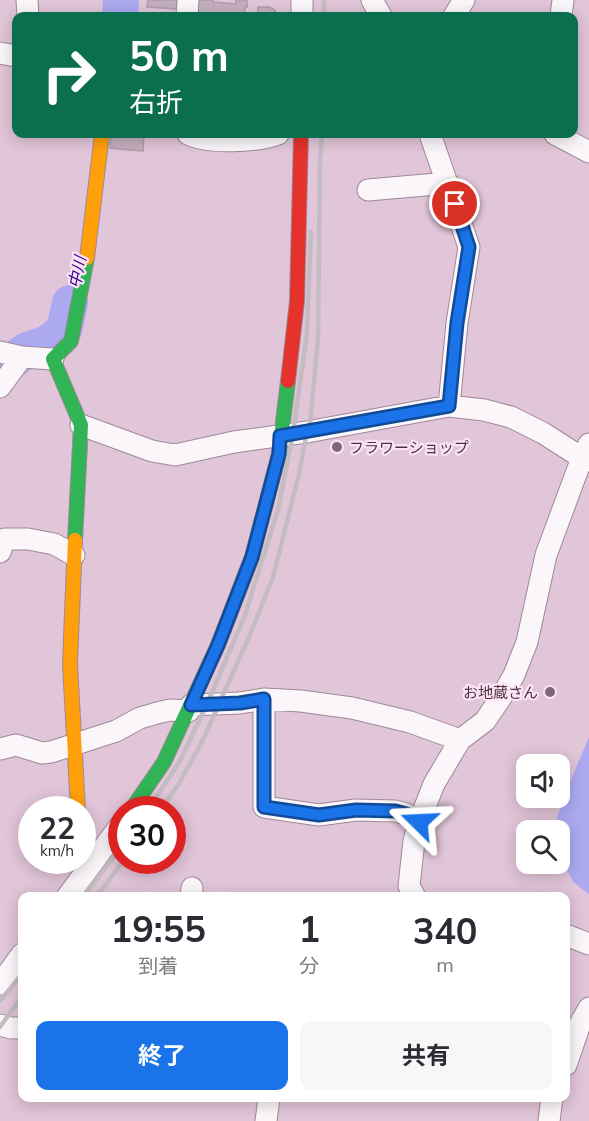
<!DOCTYPE html>
<html lang="ja">
<meta charset="utf-8">
<style>
body{margin:0;font-family:Mulish,"Noto Sans JP",sans-serif;background:#f7f7f7;color:#2b2b33;height:100vh;display:flex;flex-direction:column;font-size:22px;white-space:nowrap}
*{box-sizing:border-box;margin:0}
p{font-size:20px;color:#7c7c81}
.icon{flex:none;width:33px;height:33px;fill:none;stroke:currentColor;stroke-width:2;stroke-linecap:round;stroke-linejoin:round}
.map{position:relative;flex:1;overflow:hidden}
.details{position:absolute;left:18px;top:892px;width:552px;height:210px;display:flex;flex-direction:column;background:#fff;border-radius:12px;box-shadow:0 3px 15px #0003}
.details>*{flex:none}
.banner{position:absolute;left:12px;top:12px;width:566px;height:126px;border-radius:12px;box-shadow:0 3px 15px #0003;background:#0b6e4f;color:#fff;overflow:hidden}
.controls{position:absolute;left:516px;top:754px;display:grid;gap:12px}
.controls a{display:grid;place-items:center;width:54px;height:54px;border-radius:12px;background:#fff;box-shadow:0 3px 15px #0003;font-size:30px}
.speed{position:absolute;left:18px;top:796px;display:flex;gap:12px;font-size:30px;font-weight:700;text-align:center}
.speed>*{display:grid;place-content:center;width:78px;height:78px;border-radius:50%;background:#fff;box-shadow:0 3px 15px #0003;line-height:1}
.speed small{font-size:15px;font-weight:400}
.speed .limit{border:9px solid #d22;background:#fff;color:#111}
.pin{position:absolute;display:grid;place-items:center;width:51px;height:51px;color:#fff;margin:-26px;border:3px solid #fff;border-radius:50%;box-shadow:0 2px 6px #0007}
.me{position:absolute;width:66px;margin:-33px;rotate:291deg;stroke-linejoin:round;filter:drop-shadow(0 0 4px #0008)}
.turn{display:flex;align-items:center;gap:21px;height:126px;padding:0 18px;font-size:27px}
.turn .icon{width:78px;height:78px;stroke-width:2.5}
.turn b{display:block;font-size:42px;line-height:51px}
.eta{display:flex;justify-content:space-evenly;align-items:center;height:102px;text-align:center}
.eta b{font-size:36px;font-weight:700;line-height:42px}
.cta{display:flex;gap:12px;margin-top:auto;padding:12px 18px}
.cta a{flex:1;height:69px;border-radius:12px;background:#1a73e8;color:#fff;font-size:24px;font-weight:700;line-height:69px;text-align:center}
.cta a+a{background:#f7f7f7;color:#2b2b33}
.map>svg:first-child{display:block}
</style>
<div class="map">
<svg width="589" height="1121" viewBox="0 0 589 1121">
<rect width="100%" height="100%" fill="#e1c5d8"/>
<path fill="#aca9f0" d="M589,737V894L573,882L567,869L549,864H560V831H553C562,799 576,768 589,737Z"/>
<g fill="none" stroke-linecap="round" stroke-linejoin="round">
<path stroke="#aca9f0" stroke-width="36" d="M120,16L121,0
M0,374L6,365L27,350L48,343L64,330L70,303"/>
</g>
<path fill="#c4afbe" stroke="#b09ba9" stroke-width="1.5" d="M148,0H177V9L147,7Z
M198,0H213V2L236,4V0H247V7H245L244,16L207,15V16H197Z
M258,7H269L275,10V16L287,15V16H258Z
M111,134H144L143,151L110,148Z"/>
<g fill="none" stroke-linecap="round" stroke-linejoin="round">
<g stroke="#9e8997" stroke-width="23">
<path id="street" d="M27,0L28,16
M372,0L381,16
M187,16L188,0
M302,16V0
M454,16L464,0
M561,16L563,0
M0,53L16,56
M188,134C208,144 258,142 278,134
M430,134L469,247L457,323L449,406
M555,134L589,152
M368,190L448,183
M0,352L22,357
M0,387L22,357L53,359
M81,425L152,451L175,455L234,442L307,432L449,406L484,410L511,417L543,433L582,458L589,461
M0,552L5,539H28L54,544L74,555
M264,699V807L319,815L356,810L395,811L406,814L419,822
M191,705L240,703L264,699L301,701L352,708L410,722L460,740L485,721L500,699L514,675L527,642L546,555L582,458L589,444
M0,749L16,745L42,753L51,752L116,731L140,718L157,713L170,710L189,711
M67,897L122,823
M191,897L192,888
M415,897L409,886L414,841L419,822L434,784L460,740
M566,935L589,944
M0,984L22,954
M0,1025L11,1028H22
M566,1065L580,1024L589,1008
M266,1121L269,1098
M549,1121L552,1098"/>
</g>
<g stroke="#9e8997" stroke-width="16">
<path id="fast" d="M75,540L81,425L53,359L71,341L87,258
M131,810L164,762L218,645L252,557L279,454L288,381"/>
</g>
<g stroke="#9e8997" stroke-width="16">
<path id="slow" d="M87,258L102,134
M75,540L70,664L78,810"/>
</g>
<g stroke="#9e8997" stroke-width="16">
<path id="jam" d="M288,381L297,301L301,134"/>
</g>
<path stroke="#ddd3da" stroke-width="4" stroke-dasharray="1.5 4.5" stroke-linecap="butt" d="M210,890L257,897"/>
<use href="#street" stroke="#faf6f9" stroke-width="21"/>
<use href="#fast" stroke="#30b455" stroke-width="14"/>
<use href="#slow" stroke="#ff9f0a" stroke-width="14"/>
<use href="#jam" stroke="#e5322d" stroke-width="14"/>
<path stroke="#c3bcc1" stroke-width="4.5" d="M324,16V0
M148,810L180,761L207,704L245,615L278,510L293,433L307,333L311,232
M160,810L178,785L201,744L249,637L273,577L299,474L307,432L310,425L318,338L320,159L322,134
M83,897L122,846
M94,897L101,891L123,861
M0,1001L22,974
M0,1027L22,996"/>
</g>
<g fill="none" stroke-linecap="round" stroke-linejoin="round">
<g stroke="#114b97" stroke-width="15">
<path id="route" d="M419,822L406,814L395,811L356,810L319,815L264,807V699L240,703L191,705L218,645L252,557L279,454L280,436L449,406L457,323L469,247L455,204"/>
</g>
<use href="#route" stroke="#1a73e8" stroke-width="10"/>
</g>
<g fill="#7e6777" stroke="#fde3f4" stroke-width="2">
<circle cx="337" cy="447" r="6"/>
<circle cx="550" cy="692" r="6"/>
</g>
<g text-anchor="middle" dominant-baseline="central" stroke-width="4.5" stroke-linejoin="round" paint-order="stroke">
<g font-size="15" fill="#493543" stroke="#fde3f4" text-anchor="start">
<text x="349" y="447">フラワーショップ</text>
<text x="538" y="692" text-anchor="end">お地蔵さん</text>
</g>
<g font-size="16" font-style="italic" fill="#2c0094" stroke="#fde3f4">
<text transform="translate(77 272) rotate(-78)">中川</text>
</g>
</g>
</svg>
<div class="controls">
<a><svg class="icon" aria-label="sound" viewBox="0 0 24 24"><path d="M4 9h4l5-4v14l-5-4H4zM17 9q2 3 0 6"/></svg></a>
<a><svg class="icon" aria-label="search" viewBox="0 0 24 24"><circle cx="10" cy="10" r="6"/><path d="M15 15l6 6"/></svg></a>
</div>
<div class="speed"><div>22<small>km/h</small></div><div class="limit">30</div></div>
<div class="pin" style="left:455px;top:204px;background:#d93025"><svg class="icon" aria-label="arrive" viewBox="0 0 24 24"><path d="M6 21V4h12l-3 4 3 4H6"/></svg></div>
<svg class="me" style="left:419px;top:822px" viewBox="-20 -20 40 40"><path d="M0-17L14 15 0 8-14 15z" fill="#1a73e8" stroke="#fff" stroke-width="4"/></svg>
<div class="banner">
<div class="turn"><svg class="icon" aria-label="right" viewBox="0 0 24 24"><path d="M7 20v-9h11M14 6l5 5-5 5"/></svg><div><b>50 m</b>右折</div></div>
</div>
<section class="details">
<div class="eta">
<div><b>19:55</b><p>到着</p></div>
<div><b>1</b><p>分</p></div>
<div><b>340</b><p>m</p></div>
</div>
<div class="cta"><a>終了</a><a>共有</a></div>
</section>
</div>
